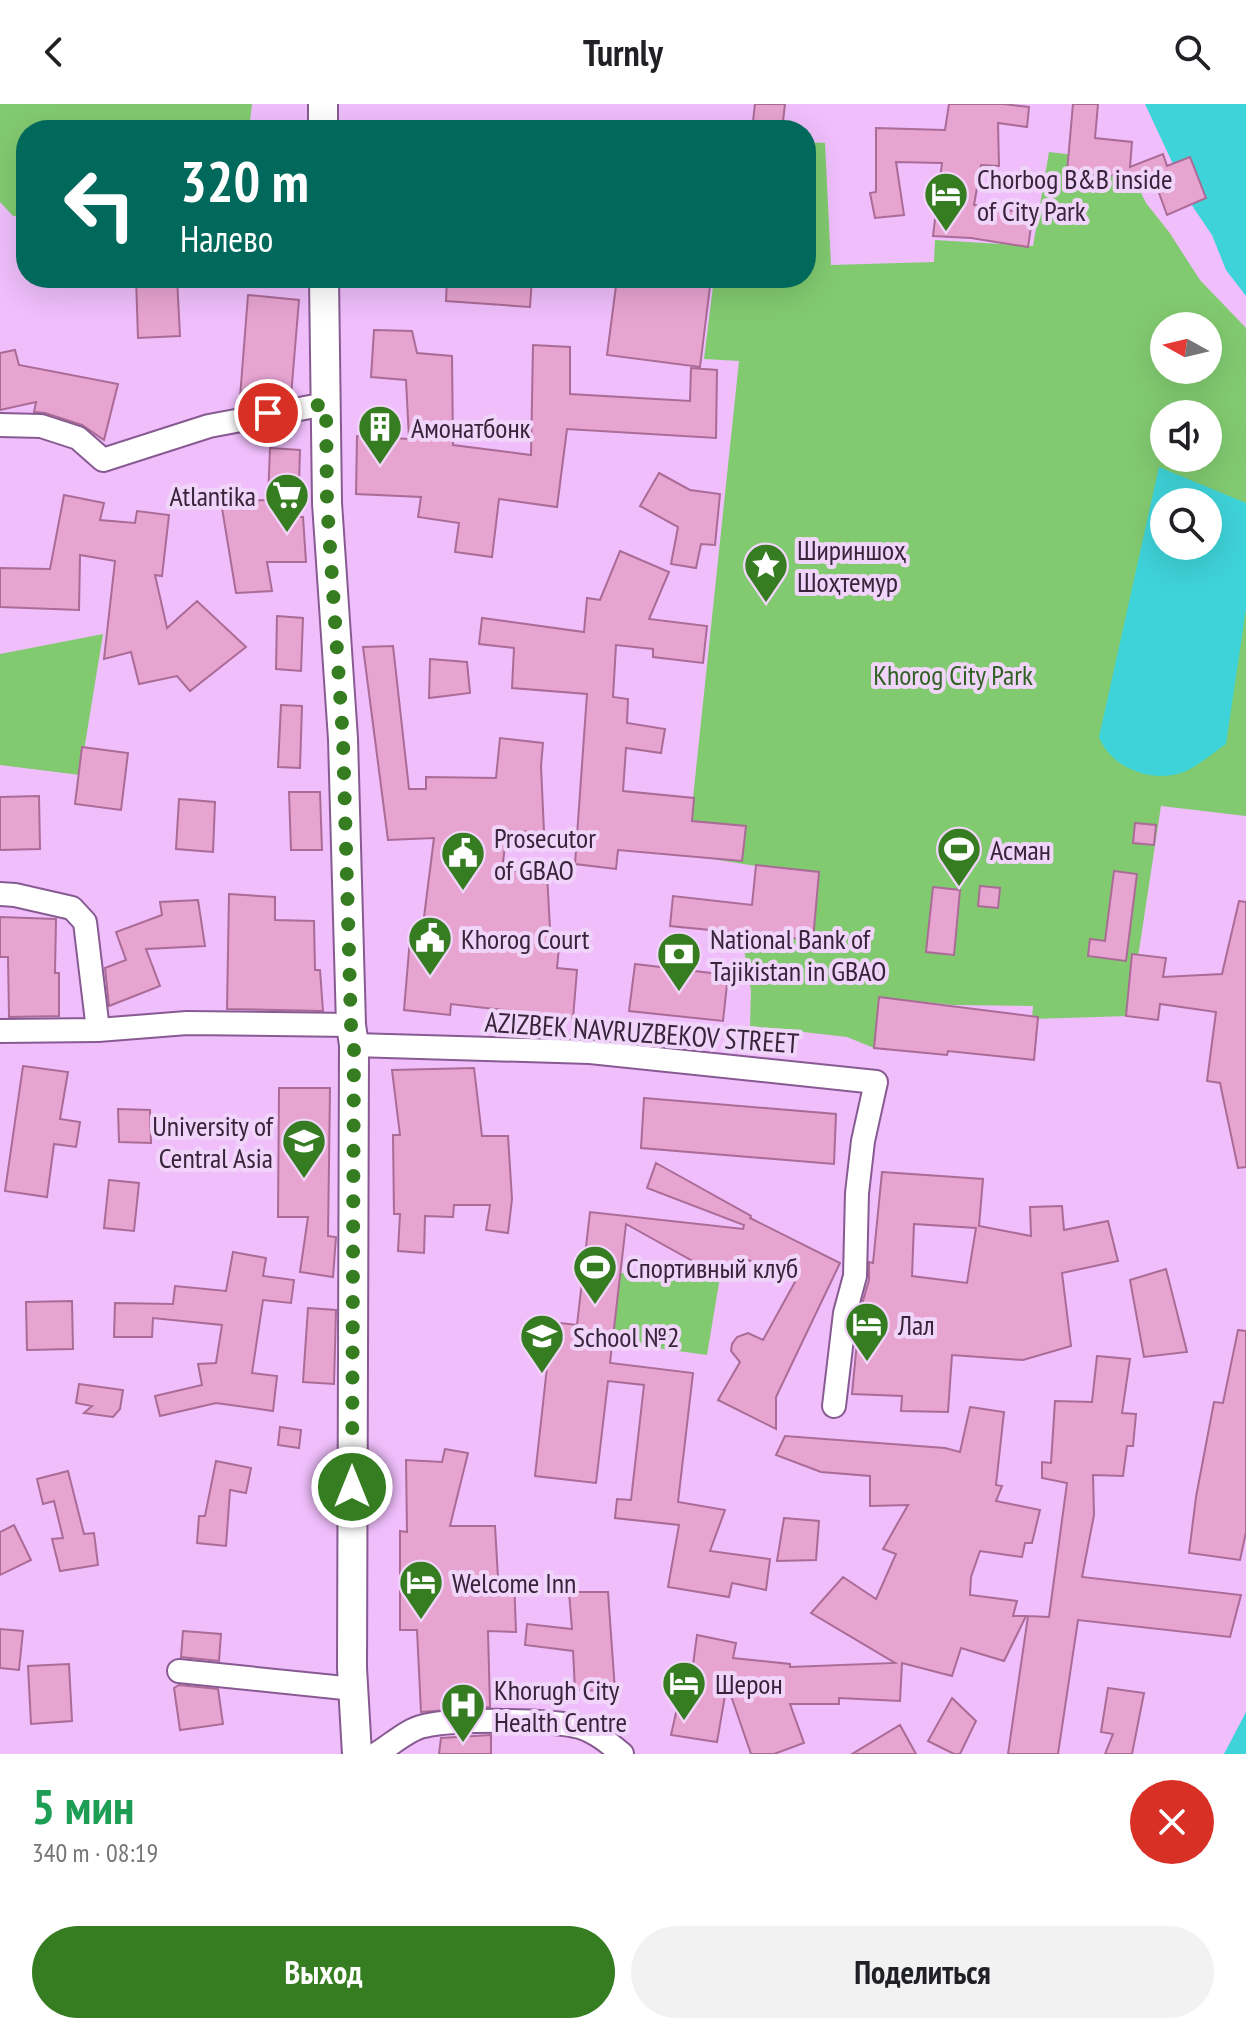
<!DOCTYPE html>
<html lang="ru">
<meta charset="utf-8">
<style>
body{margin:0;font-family:"PT Sans Narrow",sans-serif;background:#f2f2f2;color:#202124;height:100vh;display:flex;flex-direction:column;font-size:30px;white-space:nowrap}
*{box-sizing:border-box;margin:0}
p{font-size:26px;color:#757577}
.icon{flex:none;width:44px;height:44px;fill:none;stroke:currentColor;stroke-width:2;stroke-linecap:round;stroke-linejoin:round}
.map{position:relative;height:1650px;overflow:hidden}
.panel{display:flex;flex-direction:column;background:#fff;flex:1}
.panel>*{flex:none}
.top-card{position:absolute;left:16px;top:16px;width:800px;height:168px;border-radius:32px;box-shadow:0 8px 32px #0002;background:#00695c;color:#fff;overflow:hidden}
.needle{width:52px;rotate:278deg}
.fabs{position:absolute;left:1150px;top:208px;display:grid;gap:16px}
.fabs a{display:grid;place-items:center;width:72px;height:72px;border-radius:50%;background:#fff;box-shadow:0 8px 32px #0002;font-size:40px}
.pin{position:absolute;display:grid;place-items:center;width:68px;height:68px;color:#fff;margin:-34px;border:4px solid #fff;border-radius:50%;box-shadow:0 2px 8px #0007}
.me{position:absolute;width:88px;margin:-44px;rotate:0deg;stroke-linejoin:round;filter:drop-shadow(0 0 6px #0008)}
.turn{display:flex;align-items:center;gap:28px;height:168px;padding:0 32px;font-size:36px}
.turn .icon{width:104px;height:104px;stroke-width:2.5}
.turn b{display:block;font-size:56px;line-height:68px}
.round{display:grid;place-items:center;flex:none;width:84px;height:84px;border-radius:42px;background:#f2f2f2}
.summary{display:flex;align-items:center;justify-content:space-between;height:136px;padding:0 32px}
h1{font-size:48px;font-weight:800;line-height:60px;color:#1e9e55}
.primary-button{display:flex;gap:16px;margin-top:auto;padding:16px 32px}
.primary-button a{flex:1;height:92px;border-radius:48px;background:#367d21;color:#fff;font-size:32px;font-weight:800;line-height:92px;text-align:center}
.primary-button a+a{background:#f2f2f2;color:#202124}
header{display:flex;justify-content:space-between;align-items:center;height:104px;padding:0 32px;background:#fff;font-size:36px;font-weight:800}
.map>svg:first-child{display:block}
</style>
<header><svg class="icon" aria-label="back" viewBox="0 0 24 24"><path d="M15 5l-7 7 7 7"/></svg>Turnly<svg class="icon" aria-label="search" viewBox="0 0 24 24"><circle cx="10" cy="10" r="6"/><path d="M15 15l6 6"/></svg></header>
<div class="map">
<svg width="1246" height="1650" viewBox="0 0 1246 1650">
<rect width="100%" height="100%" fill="#efbefb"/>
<path fill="#82ca70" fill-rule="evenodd" d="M0,0H252L249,26H26V113L13,112L0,98Z
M806,38L825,39L831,161L934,158L935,136L1033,142L1049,48L1125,57L1146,99L1169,128L1200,176L1246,224V712L1161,702L1129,912L1032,915L1033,902L953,901L879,893L874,944L847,933L750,922L751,887L741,827L749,829L756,762L687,751L739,257L704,255L714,174H806ZM1164,222H1208V266H1164ZM1164,310H1208V354H1164ZM1164,398H1208V442H1164Z
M103,530L80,671L0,661V550Z
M620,1169L720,1173L707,1251L613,1238Z"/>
<path fill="#3ed3d9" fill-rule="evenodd" d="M1145,0H1246V192L1226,166L1212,131L1193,103Z
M1159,363L1246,399V505L1226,640C1213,649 1199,661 1184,668C1152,680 1111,664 1099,633ZM1164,398H1208V442H1164Z
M1246,1608V1650H1224Z"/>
<path fill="#e7a4d1" stroke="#aa6b96" stroke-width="2" fill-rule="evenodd" d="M755,0H785L782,26H752Z
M949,0H1003L1029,3L1027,23L998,19L999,62L981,61L974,101L1033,110L1028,143L971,134L933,132L942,59L896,58L904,111L875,114L870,89L876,88V24L945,26Z
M1073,0H1098L1095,34L1132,38L1130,63L1163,50L1167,62L1190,53L1206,94L1167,111L1154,75L1067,68Z
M136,174H177L180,232L138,234Z
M447,174H532L530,203L446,197Z
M617,174H711L700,263L607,251Z
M248,191L299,196L291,292L270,296L240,293Z
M374,226L412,227L417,249L452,252L453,341L531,351L533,241L570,243V290L690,297L691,264L717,266L716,334L567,325L557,403L499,395L492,453L455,448L459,419L418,413L421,393L356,390L357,332L409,335L406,276L371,273Z
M15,246L19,261L118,280L104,336L82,321L45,309L34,308L36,298L0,306V249Z
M270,344L300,346L298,413H303L306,458H267L272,487L236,489L221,398L268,396Z
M659,369L690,386L720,390L715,441L701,440L696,464L671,460L678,423L640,402Z
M64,391L104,399L100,416L135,419L137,407L169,411L162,472L155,471L167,524L197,497L246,543L190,587L177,572L139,580L131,548L104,555L115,457L80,451L79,506L0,503V464L50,465Z
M620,447L669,468L649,515L707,522L703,559L653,553V545L616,541L613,593L628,595L627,619L665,625L661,649L626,644L623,687L694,694L692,717L746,722L742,757L618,746L616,765L575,760L587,590L512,584L514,544L479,540L482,514L584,528L587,494L600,496Z
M277,512L303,514L301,567L276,565Z
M393,542L409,685H426V673L496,674L500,634L543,639L541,662L544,728L507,727L502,765L547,770L551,843H559L557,864L577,866L573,914L451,900L450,911L404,906L410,835L421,837L434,734L388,736L363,543Z
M430,555L467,558L470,589L429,594Z
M281,601L302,602L300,664L278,663Z
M82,643L128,649L121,706L75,700Z
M289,688H320L322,746H291Z
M39,692L40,745L0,746V693Z
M179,695L215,698L213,748L176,745Z
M1135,719L1156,721L1154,741L1133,739Z
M756,761L819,768L813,836L670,822L673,792L752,801Z
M1114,767L1137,770L1126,857L1088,852L1090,835L1105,837Z
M980,782L1000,784L998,804L978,802Z
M933,783L960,786L954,851L926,848Z
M229,790L275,793V816L314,817L315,866H320L323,907L227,905Z
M198,796L205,842L146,845L160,882L109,902L105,864L126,856L116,828L162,811L160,798Z
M1239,797L1246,798V1063L1238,1064L1220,979L1207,977L1216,908L1160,900L1158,916L1126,912L1132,850L1166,854L1163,873L1222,870Z
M0,813L56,815L55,869H59V912L9,913L8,853H0Z
M635,860L728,871L723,917L629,907Z
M879,893L1038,913L1034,956L948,947L947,951L874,944Z
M23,962L68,968L60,1015L80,1018L76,1043L54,1040L47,1093L5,1087Z
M474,964L482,1032H508L512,1095L508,1129L486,1126L490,1101H454L453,1113L425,1112L424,1149L398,1147L400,1110H394L393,1031H400L392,966Z
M279,984H330L328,1132L336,1133L333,1173L300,1168L308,1113H278Z
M644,994L836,1010L834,1060L641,1044Z
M118,1005L150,1006L151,1039L119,1038Z
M656,1059L751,1112L750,1114L840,1159L776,1293V1325L718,1296L740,1258L731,1247L732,1240L737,1233L748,1229L763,1236L795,1178L738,1151L725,1175L626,1120L610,1259L693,1269L678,1398L725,1406L710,1447L770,1455L766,1486L732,1479L729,1493L668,1483L679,1421L615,1414L617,1395L631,1396L644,1281L608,1277L596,1379L535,1372L552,1218L577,1221L590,1108L743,1125L744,1121L647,1084Z
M882,1068L983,1075L979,1122L1031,1132L1030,1103L1062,1102L1064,1126L1108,1117L1118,1157L1062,1169L1071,1242L1023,1256L952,1251L948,1308L901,1307L902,1292L852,1290L860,1207L869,1176V1158L873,1159ZM914,1120L976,1124L967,1179L912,1172Z
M109,1076L139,1079L134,1127L104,1124Z
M233,1148L266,1154L263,1172L294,1176L291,1199L263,1196L252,1269L277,1272L273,1307L216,1299L160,1312L155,1292L202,1281L198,1260L216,1259L222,1221L153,1214L152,1233H114L115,1199L173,1200L175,1182L226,1187Z
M1166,1165L1187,1248L1144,1253L1130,1176Z
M72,1197L73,1245L27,1246L26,1198Z
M308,1204L336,1206L334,1280L303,1278Z
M1238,1226L1246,1227V1428L1240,1456L1189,1449L1196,1393L1214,1298L1223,1299Z
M1097,1252L1130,1255L1122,1309L1136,1310L1133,1342H1127L1123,1372L1093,1371L1094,1411L1082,1473L1241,1491L1230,1533L1078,1516L1058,1650H1008L1028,1512L1049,1513L1067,1379L1042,1374V1358L1051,1359L1055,1297L1092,1298Z
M79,1280L123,1286L120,1305L113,1313L84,1309L92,1302L76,1299Z
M970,1303L1004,1308L996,1381L1002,1382L996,1397L1040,1406L1032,1439H1025L1022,1453L980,1447L971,1473L970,1491L1017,1497L1013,1512H1026L1004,1557L961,1544L952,1572L902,1559L900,1597L839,1594V1600H790L804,1639L774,1650H751L727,1580L717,1638L671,1631L682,1582L690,1583L697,1531L736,1539L733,1554L790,1560V1563L895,1559L811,1509L843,1473L876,1495L896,1450L883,1445L908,1401L870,1402V1372L821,1368L776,1351L785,1332L945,1344L960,1348Z
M280,1323L301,1326L299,1344L278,1341Z
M445,1345L468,1349L450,1422H495L498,1474L514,1475L516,1528L488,1527L490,1603L421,1608L417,1526H400V1427L407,1428L406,1356L442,1358Z
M216,1357L251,1364L246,1389L230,1386L226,1442L197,1439L199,1412H205Z
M68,1367L84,1430L94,1429L98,1461L60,1467L52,1435L63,1434L54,1397L43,1400L37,1375Z
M784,1414L819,1417L816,1456L777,1457Z
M14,1421L31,1456L0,1471V1428Z
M569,1488H608L615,1587L575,1586L573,1547L525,1541L527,1520L572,1525Z
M0,1525L23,1527L19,1566L0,1564Z
M183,1527L221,1530L219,1557L181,1553Z
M69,1560L72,1617L31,1620L28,1562Z
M179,1581L218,1585L223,1620L180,1626L174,1584Z
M1108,1584L1144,1589L1132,1650H1105L1113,1630L1101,1628Z
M952,1594L976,1617L960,1650H954L928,1637Z
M900,1621L916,1650H852Z
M491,1631V1650H439L441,1634Z"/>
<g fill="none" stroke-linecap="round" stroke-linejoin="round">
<g stroke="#875b92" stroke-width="26">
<path id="minor" d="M0,321L41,322L78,334L103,356L209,322L326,300
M0,790L15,791L72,804L85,818L98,926
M0,927L98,926L187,919L351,921
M354,941L590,948L876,978L863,1037L857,1089L855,1172L845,1209L834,1302
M179,1567L354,1585
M376,1650C390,1642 408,1625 424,1622C454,1615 550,1615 580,1623C596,1628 609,1639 622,1650"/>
</g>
<g stroke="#875b92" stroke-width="32">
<path id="major" d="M323,26V0
M324,174L327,399L343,635L351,921L354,941L352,1564L357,1650"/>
</g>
<use href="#minor" stroke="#fff" stroke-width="22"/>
<use href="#major" stroke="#fff" stroke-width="28"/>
</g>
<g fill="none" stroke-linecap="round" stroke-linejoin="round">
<path stroke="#367d21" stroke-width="14" stroke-dasharray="0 25.2" d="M268,309L326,300L327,399L343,635L351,921L354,941L352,1383"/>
</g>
<defs>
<g id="hotel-pin" transform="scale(2.3)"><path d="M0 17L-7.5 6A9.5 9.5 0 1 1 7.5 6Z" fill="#367d21" stroke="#f1d4f9"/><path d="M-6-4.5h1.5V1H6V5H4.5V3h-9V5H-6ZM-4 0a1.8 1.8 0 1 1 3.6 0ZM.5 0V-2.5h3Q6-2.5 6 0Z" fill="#fff"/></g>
<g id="building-pin" transform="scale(2.3)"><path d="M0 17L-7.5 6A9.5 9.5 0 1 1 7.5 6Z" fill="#367d21" stroke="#f1d4f9"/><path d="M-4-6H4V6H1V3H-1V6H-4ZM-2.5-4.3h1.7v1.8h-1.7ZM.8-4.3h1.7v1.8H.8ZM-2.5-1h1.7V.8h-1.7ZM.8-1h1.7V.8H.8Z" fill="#fff"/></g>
<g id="supermarket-pin" transform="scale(2.3)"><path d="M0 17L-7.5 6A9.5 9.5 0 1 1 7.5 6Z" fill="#367d21" stroke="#f1d4f9"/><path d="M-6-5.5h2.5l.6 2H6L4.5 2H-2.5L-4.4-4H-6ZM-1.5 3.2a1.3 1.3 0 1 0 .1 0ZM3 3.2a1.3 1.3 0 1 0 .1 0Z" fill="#fff"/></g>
<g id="sight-pin" transform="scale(2.3)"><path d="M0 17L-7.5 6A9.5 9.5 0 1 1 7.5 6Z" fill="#367d21" stroke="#f1d4f9"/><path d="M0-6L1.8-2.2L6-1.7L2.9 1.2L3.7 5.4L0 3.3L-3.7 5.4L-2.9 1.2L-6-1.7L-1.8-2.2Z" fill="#fff"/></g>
<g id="stadium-pin" transform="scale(2.3)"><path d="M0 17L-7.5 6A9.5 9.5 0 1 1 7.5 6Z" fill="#367d21" stroke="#f1d4f9"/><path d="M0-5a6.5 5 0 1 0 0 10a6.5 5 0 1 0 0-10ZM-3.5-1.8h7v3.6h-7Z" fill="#fff"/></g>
<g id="civic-pin" transform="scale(2.3)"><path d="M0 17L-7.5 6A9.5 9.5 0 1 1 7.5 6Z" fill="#367d21" stroke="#f1d4f9"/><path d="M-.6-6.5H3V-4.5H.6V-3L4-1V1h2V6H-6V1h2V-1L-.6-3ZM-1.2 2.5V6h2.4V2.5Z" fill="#fff"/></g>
<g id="bank-pin" transform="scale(2.3)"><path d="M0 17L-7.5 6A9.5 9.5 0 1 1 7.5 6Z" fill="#367d21" stroke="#f1d4f9"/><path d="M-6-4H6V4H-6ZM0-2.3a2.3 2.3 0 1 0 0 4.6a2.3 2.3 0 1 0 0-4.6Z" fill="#fff"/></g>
<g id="university-pin" transform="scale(2.3)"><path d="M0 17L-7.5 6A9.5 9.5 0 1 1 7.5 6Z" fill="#367d21" stroke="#f1d4f9"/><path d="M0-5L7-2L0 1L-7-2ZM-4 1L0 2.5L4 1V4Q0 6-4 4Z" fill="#fff"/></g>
<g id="school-pin" transform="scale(2.3)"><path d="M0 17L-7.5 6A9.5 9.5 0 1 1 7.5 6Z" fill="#367d21" stroke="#f1d4f9"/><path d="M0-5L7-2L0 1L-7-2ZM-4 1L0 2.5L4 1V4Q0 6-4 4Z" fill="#fff"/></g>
<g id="hospital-pin" transform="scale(2.3)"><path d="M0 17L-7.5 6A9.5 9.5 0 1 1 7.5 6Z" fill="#367d21" stroke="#f1d4f9"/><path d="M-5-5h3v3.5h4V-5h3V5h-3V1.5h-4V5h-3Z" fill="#fff"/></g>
</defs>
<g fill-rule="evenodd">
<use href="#hotel-pin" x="946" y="90"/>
<use href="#building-pin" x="380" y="323"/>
<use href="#supermarket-pin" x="287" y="391"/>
<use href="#sight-pin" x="766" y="461"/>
<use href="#stadium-pin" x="959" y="745"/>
<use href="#civic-pin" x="463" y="749"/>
<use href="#civic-pin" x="430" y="834"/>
<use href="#bank-pin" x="679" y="850"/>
<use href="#university-pin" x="304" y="1037"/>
<use href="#stadium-pin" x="595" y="1163"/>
<use href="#hotel-pin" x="867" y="1220"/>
<use href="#school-pin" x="542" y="1232"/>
<use href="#hotel-pin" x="421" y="1478"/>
<use href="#hotel-pin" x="684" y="1579"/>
<use href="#hospital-pin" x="463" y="1601"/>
</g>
<g text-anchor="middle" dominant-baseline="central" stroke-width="8" stroke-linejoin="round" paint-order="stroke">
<g font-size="28" fill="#37243b" stroke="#f1d4f9" text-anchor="start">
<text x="977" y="74">Chorbog B&amp;B inside<tspan x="977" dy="32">of City Park</tspan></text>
<text x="411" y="323">Амонатбонк</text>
<text x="256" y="391" text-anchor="end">Atlantika</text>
<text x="797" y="445">Шириншоҳ<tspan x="797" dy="32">Шоҳтемур</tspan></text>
<text x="494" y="733">Prosecutor<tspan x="494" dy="32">of GBAO</tspan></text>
<text x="990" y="745">Асман</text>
<text x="461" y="834">Khorog Court</text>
<text x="710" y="834">National Bank of<tspan x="710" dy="32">Tajikistan in GBAO</tspan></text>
<text x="273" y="1021" text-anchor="end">University of<tspan x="273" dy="32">Central Asia</tspan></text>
<text x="626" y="1163">Спортивный клуб</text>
<text x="898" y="1220">Лал</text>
<text x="573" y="1232">School №2</text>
<text x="452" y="1478">Welcome Inn</text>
<text x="715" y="1579">Шерон</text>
<text x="494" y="1585">Khorugh City<tspan x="494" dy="32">Health Centre</tspan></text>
</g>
<g font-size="28" fill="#306223" stroke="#f1d4f9">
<text x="953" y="570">Khorog City Park</text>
</g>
<g font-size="28" fill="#37243b" stroke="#f1d4f9">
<text transform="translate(642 928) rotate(4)">AZIZBEK NAVRUZBEKOV STREET</text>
</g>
</g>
</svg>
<div class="fabs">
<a><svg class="needle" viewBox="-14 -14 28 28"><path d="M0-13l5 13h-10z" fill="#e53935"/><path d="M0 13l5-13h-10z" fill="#757577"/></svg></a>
<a><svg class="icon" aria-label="sound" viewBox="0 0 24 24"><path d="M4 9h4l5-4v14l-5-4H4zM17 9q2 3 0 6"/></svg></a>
<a><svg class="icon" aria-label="search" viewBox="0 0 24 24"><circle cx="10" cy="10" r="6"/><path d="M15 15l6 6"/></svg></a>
</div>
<div class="pin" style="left:268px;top:309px;background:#d93025"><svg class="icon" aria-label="arrive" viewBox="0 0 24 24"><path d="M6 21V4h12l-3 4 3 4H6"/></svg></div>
<svg class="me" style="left:352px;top:1383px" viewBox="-20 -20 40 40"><circle r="17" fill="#367d21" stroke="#fff" stroke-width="3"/><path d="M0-11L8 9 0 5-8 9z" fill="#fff"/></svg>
<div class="top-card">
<div class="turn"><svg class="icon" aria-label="left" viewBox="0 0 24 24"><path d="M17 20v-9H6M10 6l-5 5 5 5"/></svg><div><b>320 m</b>Налево</div></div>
</div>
</div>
<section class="panel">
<div class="summary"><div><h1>5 мин</h1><p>340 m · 08:19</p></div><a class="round" style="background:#d93025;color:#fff"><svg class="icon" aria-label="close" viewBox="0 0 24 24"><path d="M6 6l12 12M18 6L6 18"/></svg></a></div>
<div class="primary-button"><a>Выход</a><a>Поделиться</a></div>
</section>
